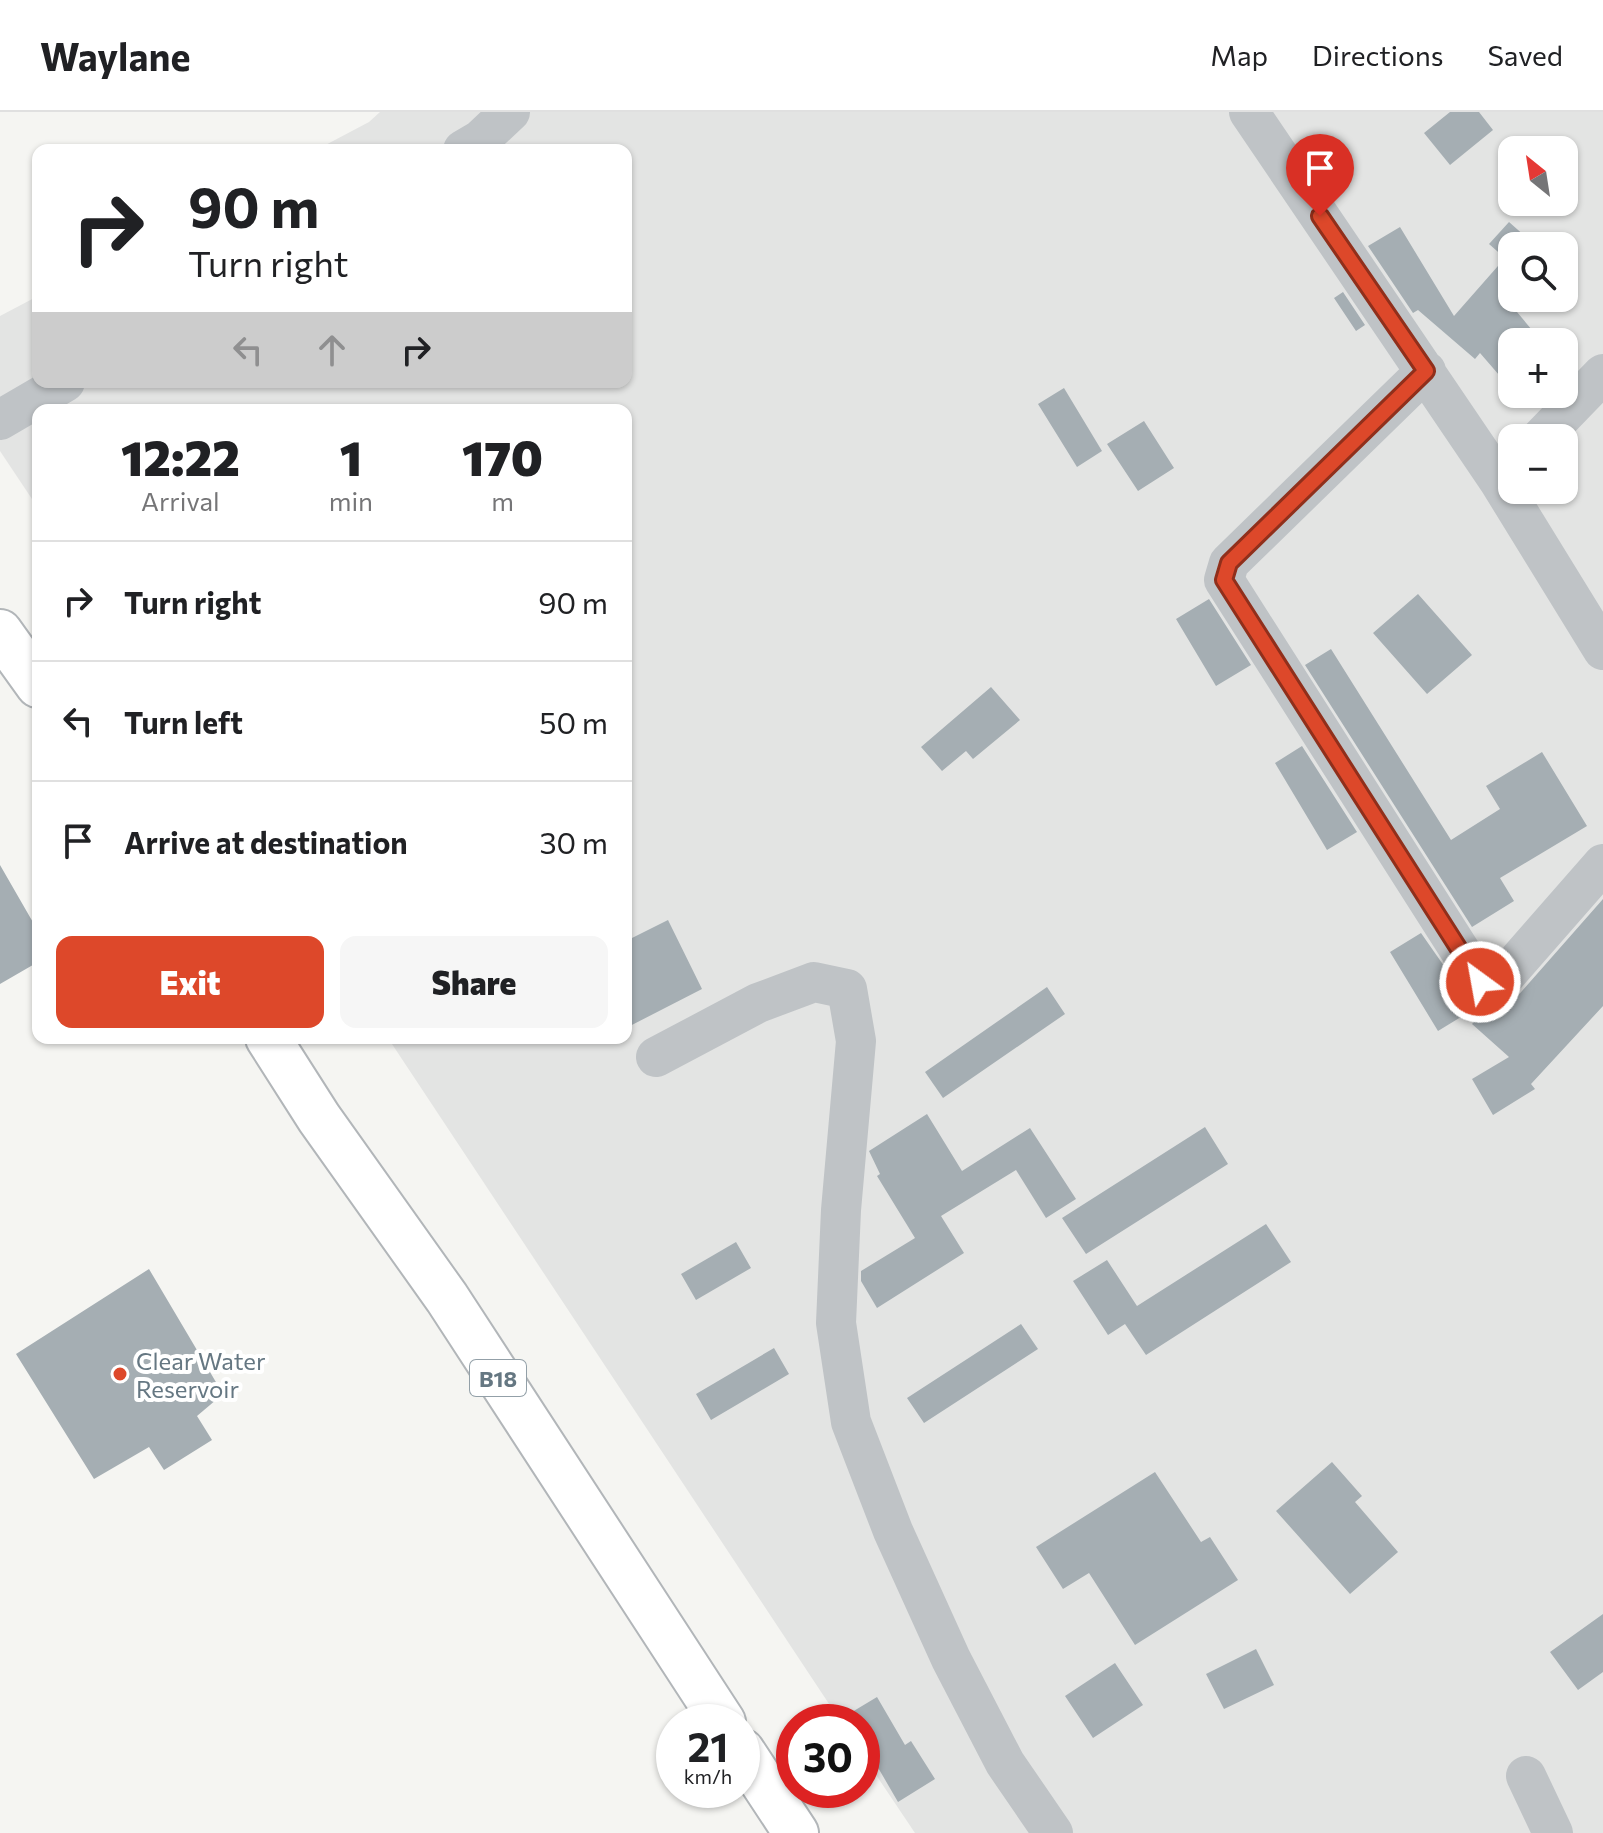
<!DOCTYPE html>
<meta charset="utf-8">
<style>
body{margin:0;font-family:Commissioner,sans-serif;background:#f6f6f6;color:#202124;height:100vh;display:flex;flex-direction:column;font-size:30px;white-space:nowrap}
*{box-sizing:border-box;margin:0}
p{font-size:26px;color:#757577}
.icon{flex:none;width:44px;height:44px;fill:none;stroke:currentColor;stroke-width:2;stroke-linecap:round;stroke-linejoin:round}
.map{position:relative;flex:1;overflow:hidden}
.drawer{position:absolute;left:32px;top:292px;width:600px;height:640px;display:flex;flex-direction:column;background:#fff;border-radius:16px;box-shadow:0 2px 6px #0004}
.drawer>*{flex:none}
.guide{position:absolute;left:32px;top:32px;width:600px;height:244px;border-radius:16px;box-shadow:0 2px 6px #0004;background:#fff;color:#202124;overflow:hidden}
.needle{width:52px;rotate:330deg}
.controls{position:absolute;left:1498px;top:24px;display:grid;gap:16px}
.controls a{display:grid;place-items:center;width:80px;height:80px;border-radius:16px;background:#fff;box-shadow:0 2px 6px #0004;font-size:40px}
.speed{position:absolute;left:656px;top:1592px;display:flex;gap:16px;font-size:40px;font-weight:700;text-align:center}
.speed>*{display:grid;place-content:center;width:104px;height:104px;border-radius:50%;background:#fff;box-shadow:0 2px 6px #0004;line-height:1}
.speed small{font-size:20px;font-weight:400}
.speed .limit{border:12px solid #d22;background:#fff;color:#111}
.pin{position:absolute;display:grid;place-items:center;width:68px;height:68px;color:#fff;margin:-82px -34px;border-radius:50% 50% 50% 0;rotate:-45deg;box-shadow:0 0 8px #0007}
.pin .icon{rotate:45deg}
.me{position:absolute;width:88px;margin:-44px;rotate:328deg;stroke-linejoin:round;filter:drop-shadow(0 0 6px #0008)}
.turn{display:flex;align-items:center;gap:28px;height:168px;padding:0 24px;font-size:36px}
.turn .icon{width:104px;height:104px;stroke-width:2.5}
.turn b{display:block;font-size:56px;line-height:68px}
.lanes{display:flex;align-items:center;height:76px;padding:0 24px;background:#0003;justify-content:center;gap:40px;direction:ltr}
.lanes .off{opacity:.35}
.eta{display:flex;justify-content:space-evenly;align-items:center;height:136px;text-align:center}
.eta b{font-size:48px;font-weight:800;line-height:56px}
.button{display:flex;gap:16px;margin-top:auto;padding:16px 24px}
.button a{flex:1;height:92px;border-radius:16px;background:#dd482a;color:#fff;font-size:32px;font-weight:800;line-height:92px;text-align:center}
.button a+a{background:#f6f6f6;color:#202124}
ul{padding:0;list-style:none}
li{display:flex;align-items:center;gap:24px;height:120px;padding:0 24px;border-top:2px solid #e0e0e0}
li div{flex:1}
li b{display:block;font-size:30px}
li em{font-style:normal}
header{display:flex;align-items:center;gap:48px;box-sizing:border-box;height:112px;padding:0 40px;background:#fff;border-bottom:2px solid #e0e0e0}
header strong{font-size:38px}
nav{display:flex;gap:44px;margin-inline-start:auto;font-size:28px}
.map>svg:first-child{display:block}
</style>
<header>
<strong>Waylane</strong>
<nav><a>Map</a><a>Directions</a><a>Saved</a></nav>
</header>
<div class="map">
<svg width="1603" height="1721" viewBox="0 0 1603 1721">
<rect width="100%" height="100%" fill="#f5f5f2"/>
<path fill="#e3e4e3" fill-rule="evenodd" d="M380,0H1603V1721H915L862,1642V1610H841L388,926H626V298H38V396L0,339V204L38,184V270H626V38H316L369,10ZM1512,38H1564V90H1512ZM1512,134H1564V186H1512ZM1512,230H1564V282H1512ZM1512,326H1564V378H1512Z"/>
<path fill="#a5aeb3" d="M1450,0H1479L1493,18L1450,53L1424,21Z
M1509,110L1536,134H1512V186H1530L1517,200L1542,230H1512V278L1480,241L1475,247L1418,198L1413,201L1368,134L1400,115L1454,204L1505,146L1489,132Z
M1343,180L1365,213L1356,219L1334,186Z
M1064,276L1102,339L1077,355L1038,292Z
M1144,309L1174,356L1138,379L1107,332Z
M1418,482L1472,543L1427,582L1373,521Z
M1209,487L1251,553L1216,574L1176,507Z
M1331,537L1451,728L1500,697L1486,674L1542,640L1587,714L1500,766L1514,789L1472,815L1305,553Z
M991,575L1020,608L973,647L966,639L942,659L921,635Z
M1302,634L1357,720L1327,738L1275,651Z
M0,753L38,819V850L0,872Z
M1603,787V894L1531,972L1535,977L1493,1003L1472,967L1509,945L1472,912L1488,895H1504L1514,888Z
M668,808L702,877L626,916V829Z
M1421,821L1474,897L1438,919L1390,840Z
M1047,875L1065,902L943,986L925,960Z
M927,1002L962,1059L1030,1016L1076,1087L1046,1106L1016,1058L941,1104L964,1141L877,1196L861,1169V1159L915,1126L877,1064L880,1062L869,1039Z
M1205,1015L1228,1052L1086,1142L1062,1106Z
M1266,1112L1291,1150L1146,1243L1125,1212L1108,1223L1073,1169L1107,1148L1137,1194Z
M736,1130L751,1156L696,1188L681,1162Z
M149,1157L223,1282L197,1304L212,1328L164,1358L149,1335L94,1367L16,1242Z
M1021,1212L1038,1237L924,1311L907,1286Z
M774,1236L789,1262L711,1308L696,1282Z
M1332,1350L1362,1384L1355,1390L1398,1440L1350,1482L1276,1399Z
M1155,1360L1201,1430L1210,1425L1238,1468L1135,1533L1089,1461L1063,1477L1036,1435Z
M1603,1502V1560L1578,1578L1550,1540Z
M1256,1537L1274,1573L1224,1597L1206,1562Z
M1115,1551L1143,1593L1093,1626L1065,1584Z
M877,1585L905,1633L911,1629L935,1667L898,1690L862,1628V1610H851L847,1603Z"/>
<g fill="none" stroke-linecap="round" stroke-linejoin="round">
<g stroke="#b2b6b9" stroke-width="48">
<path id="trunk" d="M0,520L38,573
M268,926L319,1006L447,1186L723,1610
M742,1639L796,1721"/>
</g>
<path stroke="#bfc3c6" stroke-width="40" d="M1249,0L1499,369L1512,356
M463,38L480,28L510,0
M1426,259L1229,451L1224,468L1480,870L1497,873L1603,752
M0,308L65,270
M1541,326L1603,262
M1499,369L1603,538
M656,945L758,891L814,870L847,877L856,929L841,1098L836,1211L851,1310L893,1419L951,1547L1005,1651L1053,1721
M1526,1664L1553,1721"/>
<use href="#trunk" stroke="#fff" stroke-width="44"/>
</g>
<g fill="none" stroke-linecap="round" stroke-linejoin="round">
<g stroke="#902f1b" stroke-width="20">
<path id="route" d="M1320,104L1426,259L1229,451L1224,468L1480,870"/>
</g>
<use href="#route" stroke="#dd482a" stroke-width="14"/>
</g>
<circle fill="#dd482a" stroke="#fff" stroke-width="3" cx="120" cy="1262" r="8"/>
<g text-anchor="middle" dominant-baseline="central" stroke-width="8" stroke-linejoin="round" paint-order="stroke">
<rect fill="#fff" stroke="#93a0a8" stroke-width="2" x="470" y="1248" width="56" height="36" rx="6"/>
<g font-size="22" font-weight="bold" fill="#657782">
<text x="498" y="1266">B18</text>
</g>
<g font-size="24" fill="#657782" stroke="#fff" text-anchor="start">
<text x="136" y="1248">Clear Water<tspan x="136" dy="28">Reservoir</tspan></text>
</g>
</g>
</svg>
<div class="controls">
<a><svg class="needle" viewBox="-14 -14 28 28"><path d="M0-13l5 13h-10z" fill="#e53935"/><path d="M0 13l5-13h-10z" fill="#757577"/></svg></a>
<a><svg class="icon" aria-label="search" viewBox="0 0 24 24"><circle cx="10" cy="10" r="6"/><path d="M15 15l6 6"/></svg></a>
<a>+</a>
<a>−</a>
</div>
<div class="speed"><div>21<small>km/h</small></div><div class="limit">30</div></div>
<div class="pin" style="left:1320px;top:104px;background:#d93025"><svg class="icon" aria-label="arrive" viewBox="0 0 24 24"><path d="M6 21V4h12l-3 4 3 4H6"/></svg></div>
<svg class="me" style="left:1480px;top:870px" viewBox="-20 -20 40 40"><circle r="17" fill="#dd482a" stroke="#fff" stroke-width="3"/><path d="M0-11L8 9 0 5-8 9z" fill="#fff"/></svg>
<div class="guide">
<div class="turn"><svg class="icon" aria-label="right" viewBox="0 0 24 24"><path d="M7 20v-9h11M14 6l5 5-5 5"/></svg><div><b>90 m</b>Turn right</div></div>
<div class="lanes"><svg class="icon off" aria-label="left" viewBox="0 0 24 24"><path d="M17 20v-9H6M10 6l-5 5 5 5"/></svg><svg class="icon off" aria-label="ahead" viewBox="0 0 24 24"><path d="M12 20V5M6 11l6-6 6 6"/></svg><svg class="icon" aria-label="right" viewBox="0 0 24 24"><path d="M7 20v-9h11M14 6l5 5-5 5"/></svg></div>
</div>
<section class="drawer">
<div class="eta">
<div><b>12:22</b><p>Arrival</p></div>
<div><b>1</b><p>min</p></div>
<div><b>170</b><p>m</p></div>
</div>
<ul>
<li><svg class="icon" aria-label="right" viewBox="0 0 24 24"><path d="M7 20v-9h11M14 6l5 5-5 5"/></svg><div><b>Turn right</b></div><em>90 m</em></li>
<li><svg class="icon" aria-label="left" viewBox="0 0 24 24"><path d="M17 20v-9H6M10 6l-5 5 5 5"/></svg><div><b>Turn left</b></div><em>50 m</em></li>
<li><svg class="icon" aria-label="arrive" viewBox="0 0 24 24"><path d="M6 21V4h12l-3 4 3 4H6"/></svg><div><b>Arrive at destination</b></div><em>30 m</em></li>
</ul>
<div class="button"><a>Exit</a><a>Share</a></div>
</section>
</div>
